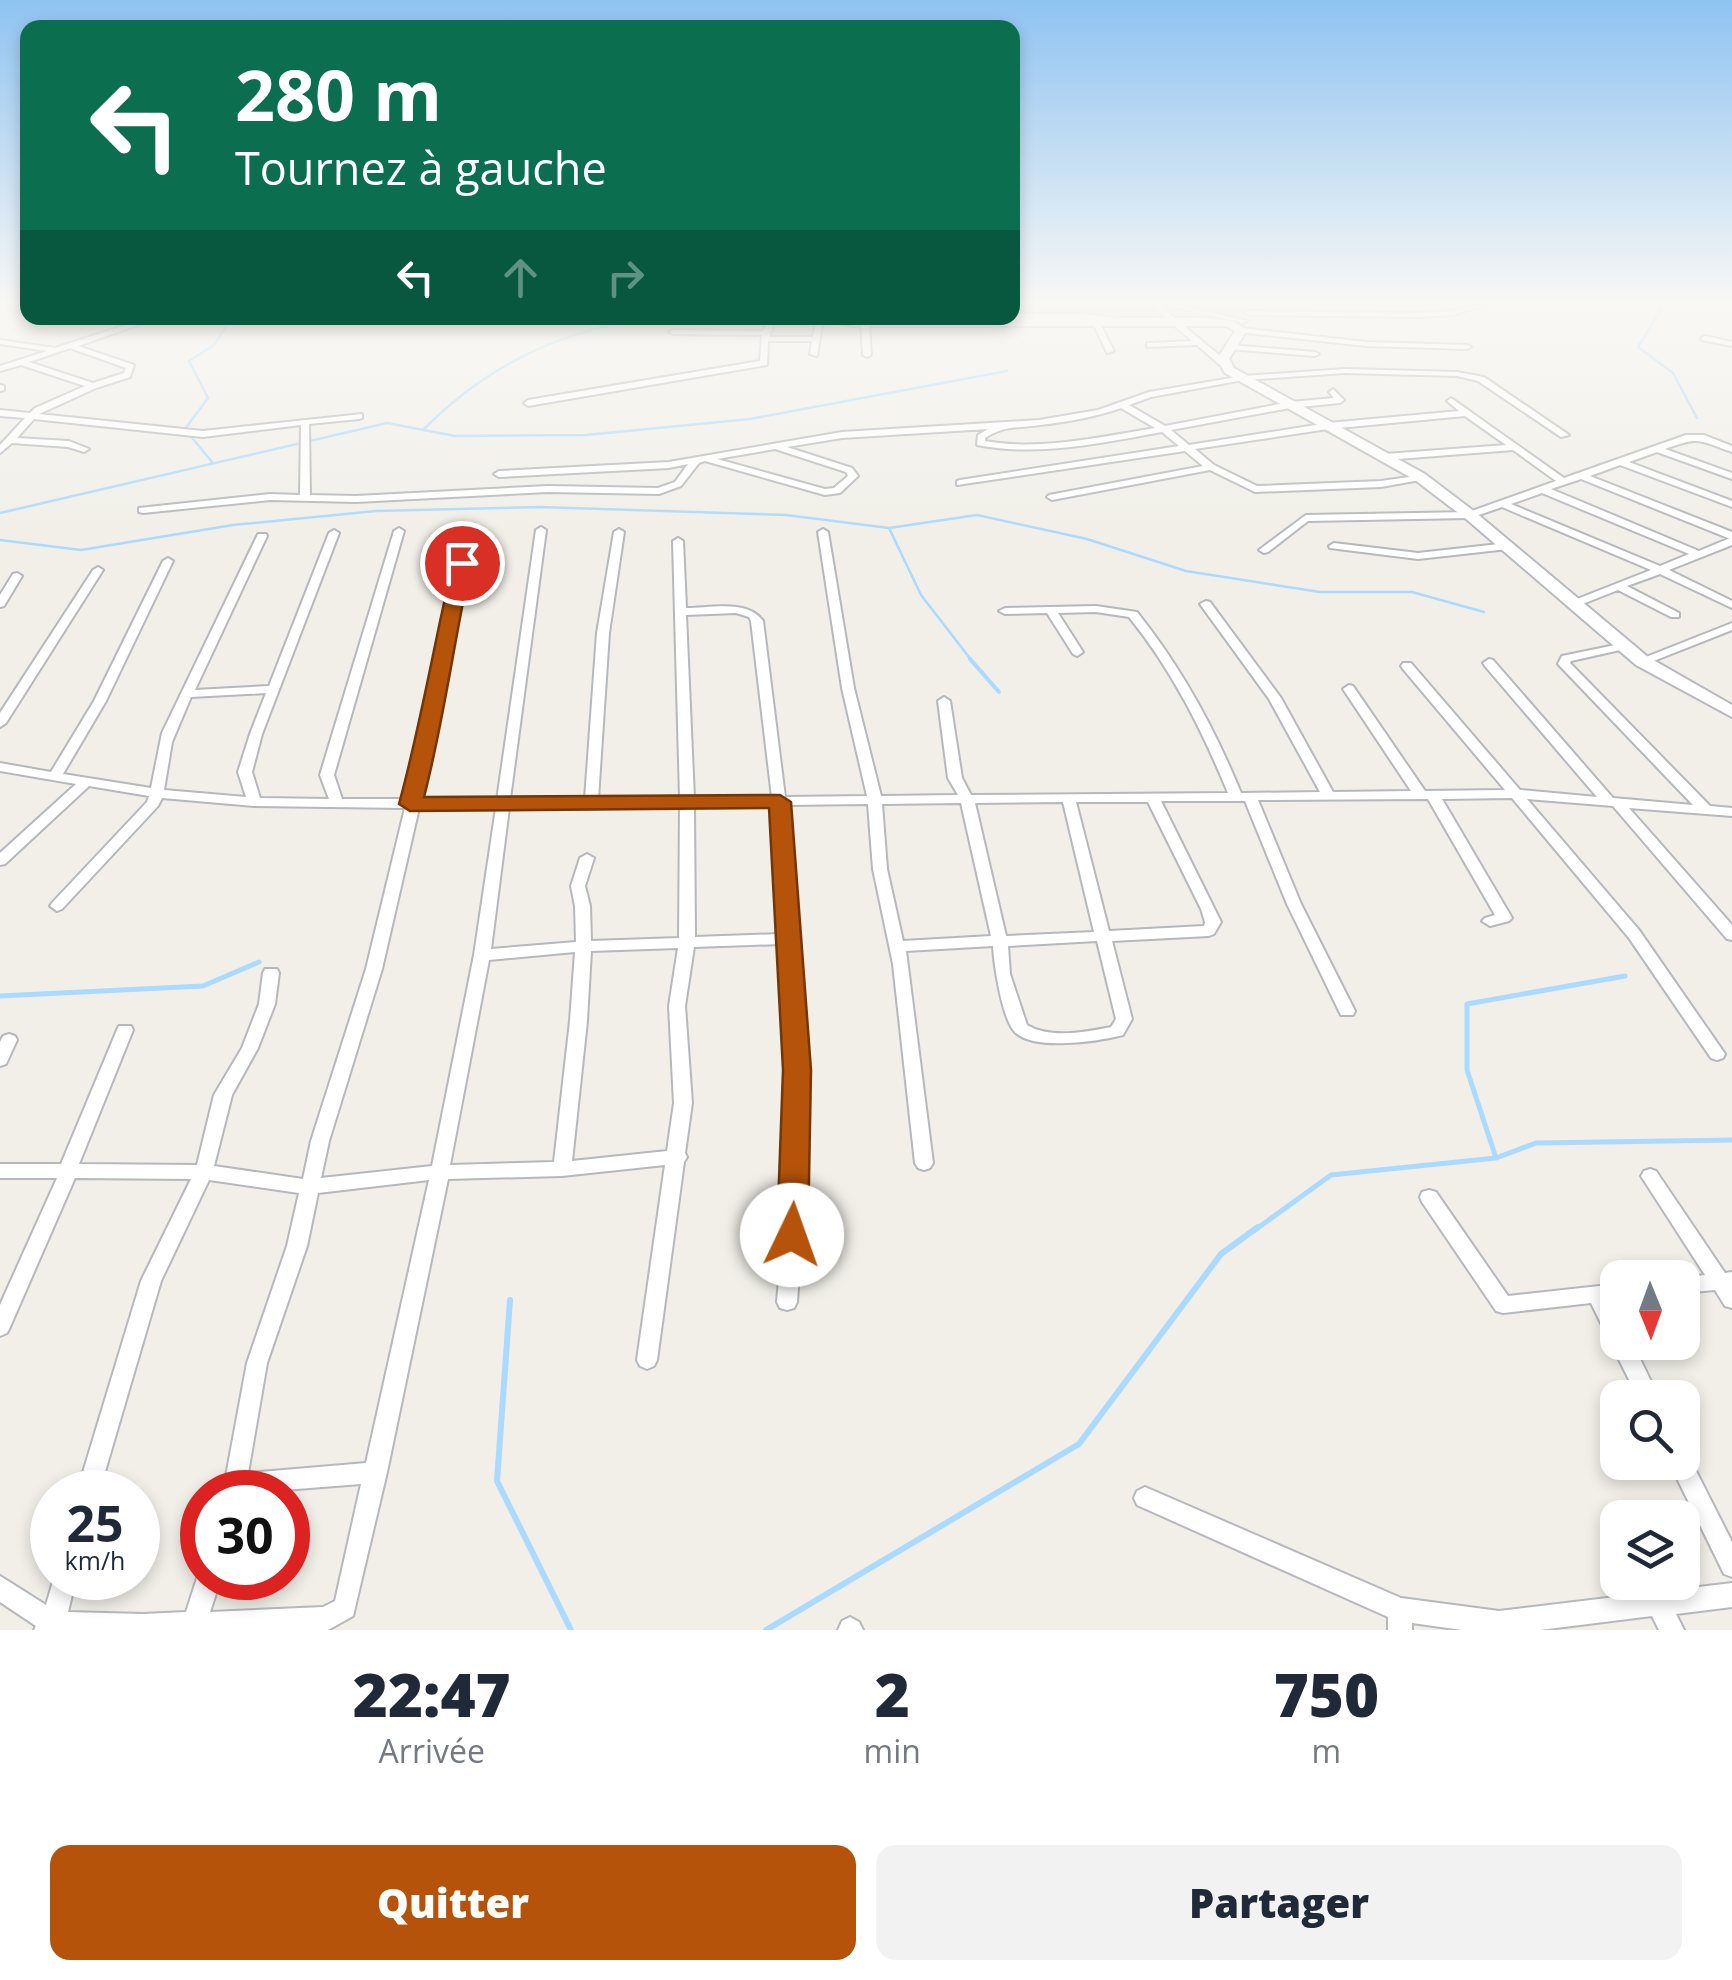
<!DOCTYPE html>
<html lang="fr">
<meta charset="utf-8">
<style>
body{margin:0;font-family:"Open Sans",sans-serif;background:#f2f2f3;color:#1f2937;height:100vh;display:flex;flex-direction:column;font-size:38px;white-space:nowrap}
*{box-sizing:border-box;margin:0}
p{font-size:32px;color:#747a83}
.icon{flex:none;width:55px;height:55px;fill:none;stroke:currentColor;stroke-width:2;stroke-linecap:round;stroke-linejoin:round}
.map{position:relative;height:1630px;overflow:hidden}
.drawer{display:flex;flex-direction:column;background:#fff;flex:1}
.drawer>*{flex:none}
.top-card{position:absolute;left:20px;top:20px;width:1000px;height:305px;border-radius:20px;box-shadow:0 5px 15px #0003;background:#0b6e4f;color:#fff;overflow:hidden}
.needle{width:65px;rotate:179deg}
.tools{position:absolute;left:1600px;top:1260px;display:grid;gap:20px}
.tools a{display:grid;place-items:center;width:100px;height:100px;border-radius:20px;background:#fff;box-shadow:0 5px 15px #0003;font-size:50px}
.speed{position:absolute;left:30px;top:1470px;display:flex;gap:20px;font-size:50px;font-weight:700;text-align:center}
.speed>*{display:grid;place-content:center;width:130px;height:130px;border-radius:50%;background:#fff;box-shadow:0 5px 15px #0003;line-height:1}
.speed small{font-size:25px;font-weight:400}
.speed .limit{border:15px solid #d22;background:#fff;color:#111}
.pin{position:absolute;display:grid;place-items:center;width:85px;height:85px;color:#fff;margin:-42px;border:5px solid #fff;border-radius:50%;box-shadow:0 2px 10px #0007}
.me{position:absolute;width:110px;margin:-55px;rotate:3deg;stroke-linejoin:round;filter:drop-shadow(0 0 8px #0008)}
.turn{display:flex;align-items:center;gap:35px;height:210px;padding:0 50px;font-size:45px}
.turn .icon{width:130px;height:130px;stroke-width:2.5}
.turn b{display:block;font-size:70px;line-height:85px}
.lanes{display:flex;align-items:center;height:95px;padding:0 50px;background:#0003;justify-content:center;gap:50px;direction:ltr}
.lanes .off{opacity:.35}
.eta{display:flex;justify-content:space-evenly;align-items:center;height:170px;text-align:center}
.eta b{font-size:60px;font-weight:800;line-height:70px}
.button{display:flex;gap:20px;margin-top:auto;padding:20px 50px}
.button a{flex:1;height:115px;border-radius:20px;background:#b45309;color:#fff;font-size:40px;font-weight:800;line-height:115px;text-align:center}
.button a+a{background:#f2f2f3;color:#1f2937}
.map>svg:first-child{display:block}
</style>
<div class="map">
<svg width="1732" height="1630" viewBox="0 0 1732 1630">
<rect width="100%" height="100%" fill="#f1efe8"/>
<path fill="#e0deda" d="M1013,305H1245L1237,323L1211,319L856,321L820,318H1012Z"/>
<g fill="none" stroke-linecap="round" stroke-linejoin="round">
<path stroke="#aadaff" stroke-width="2.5" d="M1664,305L1638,347L1673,373L1697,418
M423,430C483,369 555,332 640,320
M212,462L185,429L208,398L189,361L214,345L227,325L239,318
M0,513L387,423L455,436L586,435L750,419L1007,371
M889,528L921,595L972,661
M0,540L81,550L233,525L376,511L540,507L786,515L889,528L977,515L1087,539L1186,571L1320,592H1412L1484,612"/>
<path stroke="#aadaff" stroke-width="4" d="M970,659L999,692"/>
<path stroke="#aadaff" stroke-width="5" d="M0,996L203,986L259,962
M1496,1158L1467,1070V1004L1625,976
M1255,1230L1331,1175L1496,1158L1536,1143L1732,1140"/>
<path stroke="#aadaff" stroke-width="6" d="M510,1300L497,1481L571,1630
M766,1630L1079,1444L1221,1254L1258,1227"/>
<g stroke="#b5b8bc" stroke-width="4">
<path id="street" d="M1151,305H1159L1226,361V365H1220L1197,345L1147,347V343H1150L1192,341Z
M1166,305H1179L1247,321L1243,323Z
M1474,305H1485L1453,315L1417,317L1249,315L1245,313L1249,311L1417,313L1453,311Z
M1012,314H1085L1116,318L1117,320L1113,322L1098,320L1114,351L1107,353L1091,319L1009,318H1012Z
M148,318H158L78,346L134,365L130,377L96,388L39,414L203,431L362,414V418L359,419L309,424L310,495L356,496L548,486L658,488L675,482L688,464L669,468L499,477L494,474L499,471L669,462L842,432L1039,420L1098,410L1149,392L1243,376L1345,369L1457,372L1484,377L1569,435L1561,437L1478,381L1457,376L1345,373L1243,380L1151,397L1129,405L1165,426L1290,402L1334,398L1329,392L1333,389L1344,400L1340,403L1290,408L1171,430L1189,445L1328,423L1459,411L1447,401L1451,398L1564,478L1686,435H1704L1732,446V452C1698,440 1700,436 1665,449L1732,473V479L1657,452L1629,462L1732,501V507L1620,465L1590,476L1732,532V545L1669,570L1732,601V608L1660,574L1627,586L1679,613V617H1671L1618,590L1580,605H1572V601L1651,570L1502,507L1470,518L1308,521L1268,552L1264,553L1259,550L1306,515L1469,512L1556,481L1513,450L1385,460L1380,457L1385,454L1506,445L1465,416L1328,429L1195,449L1214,465L1257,486L1381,481L1423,475V479L1420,480L1381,487L1255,492L1210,470L1052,500L1047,497L1049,495L1203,466L1185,451L957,485V481L960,480L1179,446L1162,432C1102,443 1037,457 977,445L978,435L988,429L842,438L787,447L852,468L858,476L840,493L825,495L705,461L699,463L681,486L659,494L548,492L356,502L270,500L143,513L139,512V508L270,494L300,495L301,425L203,437L34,419L17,438L69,441L89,449L84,452L68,447L12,443L0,453V445L25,418L0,416V410L30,413L35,408L85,386L21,365L0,371V366L47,351L0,344V340L55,348ZM70,348L126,368L124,373L93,383L29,362ZM1121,408L1155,428C1100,437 1040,451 985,441V438C1007,424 1016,429 1040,425C1067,422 1095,417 1121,408ZM775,449L846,472L848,476L834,488L825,489L717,459ZM1581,479L1728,538H1730L1699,551L1551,489ZM1542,493L1689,554L1660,566L1511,504Z
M769,318H776L769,337H813L816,320L823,318L817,356L810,354L812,341H768L767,365L528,406L524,403L528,400L760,361L762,335L673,334L669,332L673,330L763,331Z
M865,321L869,323L871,355L867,357L863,355L861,323Z
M1241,328L1366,342L1467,345L1471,347L1467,349L1366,346L1238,332V328Z
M1705,336L1732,342V346L1702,340L1701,338Z
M1231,345L1315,352L1319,354L1315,356L1228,349V345Z
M0,385L4,386V390L0,391Z
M468,525L473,528L434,738L420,800H497L536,530L541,527L546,530L510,799H585L597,633L614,532L619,529L624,532L609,633L598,799L680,798L673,541L678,538L683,541L686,608C710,608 748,599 763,621L785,797L867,796L842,688L818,532L823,529L828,532L854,688L881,796L958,795L948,778L938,701L944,697L950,701L962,778L971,795L1228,793C1202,730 1172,670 1129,617L1096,612L1058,613L1083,652L1077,656L1073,654L1047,613L1005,614L999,611L1005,608L1096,606L1137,612C1181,667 1214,727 1241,793L1320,792L1269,699L1200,604L1206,601L1210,602L1281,698L1333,792L1411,791L1343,689L1349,685L1353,686L1425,791L1505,790L1403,669L1401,666L1403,663H1411L1520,790L1597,797L1485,666L1483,663L1489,659L1493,660L1613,798L1693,805L1558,664L1562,656L1625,643L1629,644V648L1571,661L1570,663L1710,806L1732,808V816L1629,808L1732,925V940L1727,939L1613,806L1527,799L1639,930L1725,1054L1723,1058L1717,1060L1711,1058L1629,938L1512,798L1442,799L1512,918L1509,921L1490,926L1482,921L1485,918L1495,915L1428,799L1258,800L1301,904L1355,1011L1353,1015H1341L1339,1011L1287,904L1245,801H1161L1221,922L1214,934L1209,936L1112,941L1132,1019L1123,1035C1100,1041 1031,1052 1014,1031C1002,1017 994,965 993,946L906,951L933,1163L930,1168L924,1170L918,1168L915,1163L893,964L873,869L868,804L786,805L805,1070L804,1202L797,1302L794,1308L787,1310L780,1308L777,1302L786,1202L789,1070L781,944L694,947L685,1006L692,1103L685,1153L687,1157L684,1162L657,1360L654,1366L647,1369L640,1366L637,1360L665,1165L562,1176L448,1179L387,1472L353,1616L328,1630H34L36,1626L0,1602V1576L46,1605L54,1578H76L68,1612L143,1614L186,1612L197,1578L202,1569V1578H221L210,1612L323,1607L335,1601L361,1484L259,1492H223L247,1363L287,1246L299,1193L209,1180L161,1281L99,1492H77L141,1281L191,1179L75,1178L10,1327L7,1333L0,1336V1305L57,1178H0V1164H61L117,1030L119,1026H131L133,1030L79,1164L197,1165L214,1095L242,1048L259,1004L263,973L265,969H277L279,973L275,1004L258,1048L232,1095L214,1166L303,1179L311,1141L366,969L405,808L254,806L162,798L158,806L62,909L57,911L50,906L52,903L147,802L149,796L89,786L5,864L0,865V853L76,784L0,771V763L51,772L94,701L163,561L168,558L173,561L106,701L63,774L151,788L162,733L258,534H266L267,536L195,690L269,686L329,533L334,530L339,533L262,734L252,772L260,798L329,799L320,775L394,531L399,528L404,531L334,775L342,799H407L422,738L463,528ZM736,613L749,617L751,621L772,797L694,798L686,615ZM266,693L250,734L238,772L246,797L164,790L172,742L191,697ZM1063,802L1094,932L1006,936L975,803ZM1076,802H1148L1201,909L1205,922L1204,926L1109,931ZM961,803L991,936L903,941L887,869L882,804ZM772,805L780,934L695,937L694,806ZM680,806L679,938L591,941L590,906L585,886L594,858L587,854L580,858L571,886L575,906L576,942L491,949L509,808ZM419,808H496L474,955L432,1166L321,1178L329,1141L382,969ZM1097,941L1116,1019L1111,1027C1086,1032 1050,1039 1027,1025L1010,974L1008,946ZM678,948L669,1006L674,1103L667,1151L572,1161L587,1021L591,951ZM575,952L570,1021L554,1162L450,1165L489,960ZM429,1180L366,1463L248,1473L267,1363L307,1246L318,1193Z
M1334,543L1418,553L1508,543L1513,546L1508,549L1418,559L1330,548L1329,546Z
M98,567L103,570L6,723L0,727V713L93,570Z
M17,573L22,576L4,606L0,607V595L13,574Z
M1732,623V630L1646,664L1642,665L1636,661Z
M9,1034L15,1036L17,1040L6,1064L0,1066V1042L3,1036Z
M1650,1169L1656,1171L1725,1273L1732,1272V1308L1725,1306L1715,1290L1682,1293V1278H1680L1705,1275L1641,1176L1644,1171Z
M1429,1190L1436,1192L1508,1296L1618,1284V1300L1610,1301L1618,1315V1342H1632L1659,1398H1638L1591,1303L1503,1313L1496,1311L1422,1202L1420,1197L1422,1192Z
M1682,1453L1688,1455L1732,1542V1577L1724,1574L1669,1462H1682Z
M1145,1487L1401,1598L1499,1611L1732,1583V1607L1676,1614L1684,1630H1659L1652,1616L1540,1630H1462L1412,1623V1630H1388V1617L1137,1505L1134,1498L1137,1491Z
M850,1617L859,1622L863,1630H838L842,1621Z"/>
</g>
<g stroke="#b6babf" stroke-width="4">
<path id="secondary" d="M800,318H1205L1233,321L1247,330L1229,359L1234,368L1425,474L1475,512L1648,657L1732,705V717L1636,665L1465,518L1415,480L1225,373L1217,359L1235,331L1226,326H854Z"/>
</g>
<use href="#street" fill="#fff" fill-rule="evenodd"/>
<use href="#secondary" fill="#fff" fill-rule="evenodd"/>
</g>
<linearGradient id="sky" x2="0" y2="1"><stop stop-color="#8fc3f1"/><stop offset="0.57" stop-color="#f9f8f5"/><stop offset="1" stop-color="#f9f8f5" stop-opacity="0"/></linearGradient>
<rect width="1732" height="533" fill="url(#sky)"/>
<path fill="#b45309" stroke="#753606" stroke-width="2.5" d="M462,558L471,563C454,641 444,720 424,797L780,795L791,802L811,1070L808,1235L803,1244L792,1248L781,1244L777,1235L783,1070L769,808L410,811L399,804C421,724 434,643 453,563Z"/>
</svg>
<div class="tools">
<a><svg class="needle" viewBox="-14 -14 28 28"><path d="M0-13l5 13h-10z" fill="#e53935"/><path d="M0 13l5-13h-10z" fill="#747a83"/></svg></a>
<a><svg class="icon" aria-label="search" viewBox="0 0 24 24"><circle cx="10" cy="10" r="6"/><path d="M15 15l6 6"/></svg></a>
<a><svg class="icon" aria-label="layers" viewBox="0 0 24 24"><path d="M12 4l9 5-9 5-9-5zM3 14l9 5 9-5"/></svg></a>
</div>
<div class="speed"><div>25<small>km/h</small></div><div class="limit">30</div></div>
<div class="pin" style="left:462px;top:563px;background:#d93025"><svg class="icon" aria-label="arrive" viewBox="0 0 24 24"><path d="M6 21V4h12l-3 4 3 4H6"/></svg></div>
<svg class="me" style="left:792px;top:1235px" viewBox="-20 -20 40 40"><circle r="19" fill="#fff"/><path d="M0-13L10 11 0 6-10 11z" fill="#b45309"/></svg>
<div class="top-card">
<div class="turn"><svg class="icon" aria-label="left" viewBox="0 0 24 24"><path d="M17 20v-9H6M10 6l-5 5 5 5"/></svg><div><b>280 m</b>Tournez à gauche</div></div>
<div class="lanes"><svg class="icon" aria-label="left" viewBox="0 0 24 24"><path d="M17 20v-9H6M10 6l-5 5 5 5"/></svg><svg class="icon off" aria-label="ahead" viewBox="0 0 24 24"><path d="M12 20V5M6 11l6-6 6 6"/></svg><svg class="icon off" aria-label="right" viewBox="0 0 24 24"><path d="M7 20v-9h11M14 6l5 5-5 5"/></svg></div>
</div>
</div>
<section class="drawer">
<div class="eta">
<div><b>22:47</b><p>Arrivée</p></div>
<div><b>2</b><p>min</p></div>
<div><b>750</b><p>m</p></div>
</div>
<div class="button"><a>Quitter</a><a>Partager</a></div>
</section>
